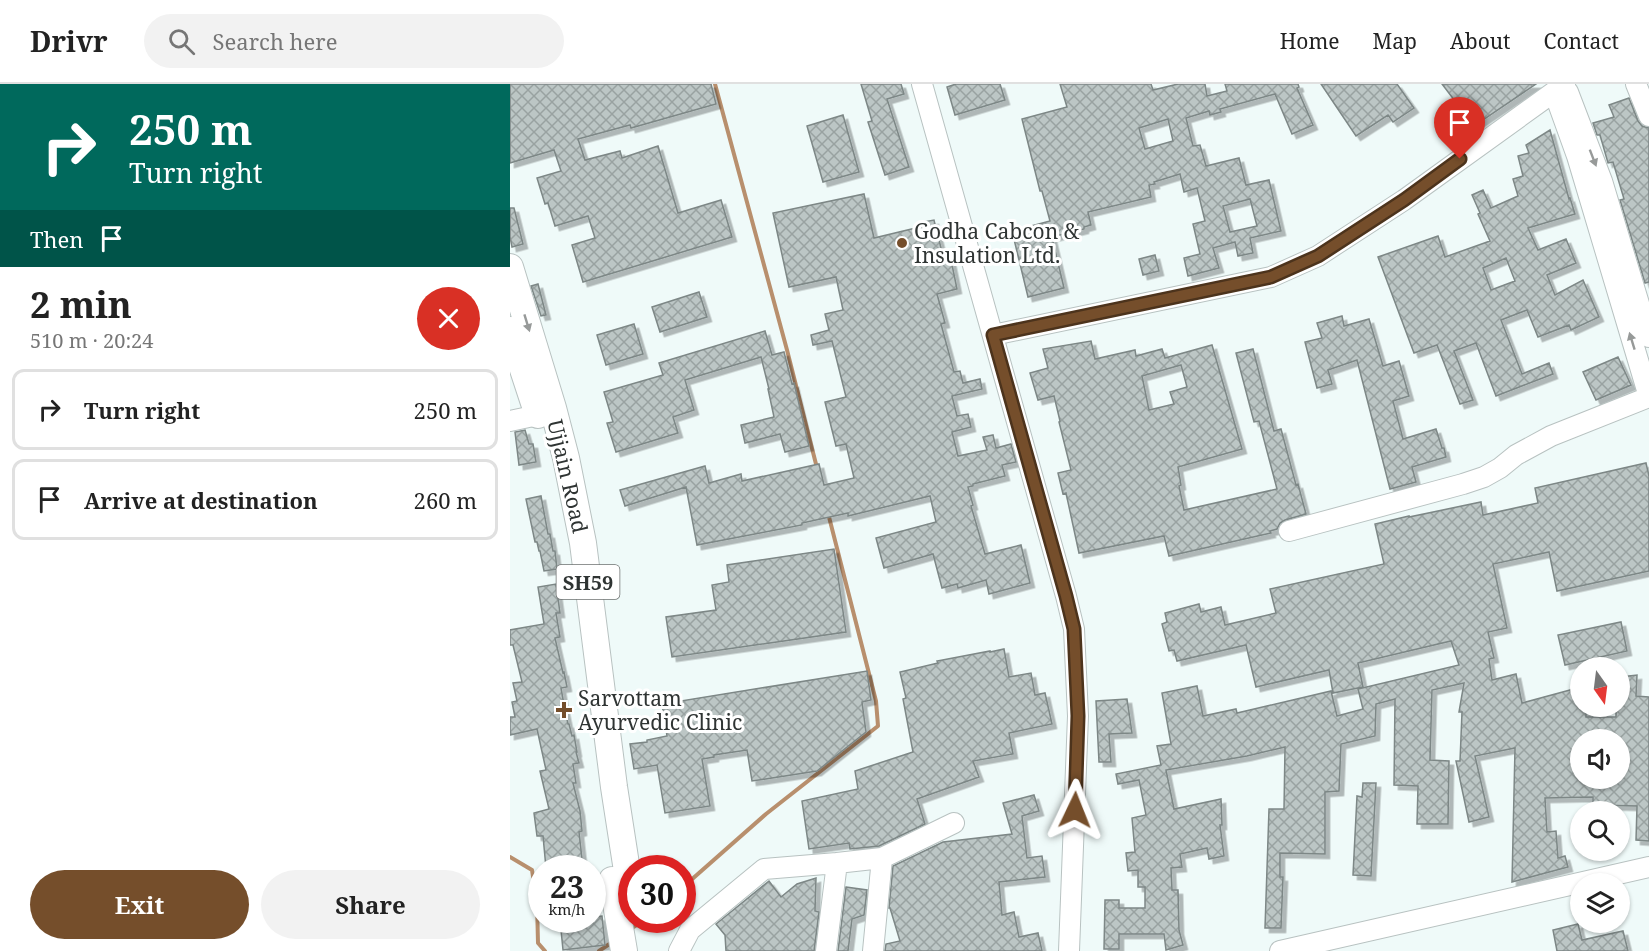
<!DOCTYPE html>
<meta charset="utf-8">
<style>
body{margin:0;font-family:"Noto Serif",serif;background:#f2f2f2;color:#222;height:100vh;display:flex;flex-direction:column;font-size:22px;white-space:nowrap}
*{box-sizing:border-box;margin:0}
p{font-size:20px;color:#767676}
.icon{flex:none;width:33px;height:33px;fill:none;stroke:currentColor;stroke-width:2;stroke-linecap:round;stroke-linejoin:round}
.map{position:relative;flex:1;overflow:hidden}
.sheet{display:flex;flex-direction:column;background:#fff;width:510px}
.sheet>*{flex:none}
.guide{background:#00695c;color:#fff;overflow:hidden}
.needle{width:39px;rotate:166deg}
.controls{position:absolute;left:1060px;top:573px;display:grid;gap:12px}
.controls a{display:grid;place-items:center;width:60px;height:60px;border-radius:50%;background:#fff;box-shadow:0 2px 4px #0004;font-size:30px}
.speed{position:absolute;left:18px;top:771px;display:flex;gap:12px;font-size:30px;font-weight:700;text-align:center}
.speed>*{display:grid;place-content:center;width:78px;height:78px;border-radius:50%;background:#fff;box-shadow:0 2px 4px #0004;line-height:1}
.speed small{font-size:15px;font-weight:400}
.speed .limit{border:9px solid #d22;background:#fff;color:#111}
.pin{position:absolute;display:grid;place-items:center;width:51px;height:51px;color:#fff;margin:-62px -26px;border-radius:50% 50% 50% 0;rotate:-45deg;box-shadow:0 0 6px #0007}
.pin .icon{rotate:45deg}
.me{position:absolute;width:66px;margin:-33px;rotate:2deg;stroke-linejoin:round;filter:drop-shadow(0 0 4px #0008)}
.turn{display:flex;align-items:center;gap:21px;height:126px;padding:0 30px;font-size:27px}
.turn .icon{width:78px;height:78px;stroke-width:2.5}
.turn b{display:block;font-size:42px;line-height:51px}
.then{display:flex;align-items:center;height:57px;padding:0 30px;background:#0003;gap:12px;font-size:22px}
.round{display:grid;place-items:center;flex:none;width:63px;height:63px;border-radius:32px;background:#f2f2f2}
.summary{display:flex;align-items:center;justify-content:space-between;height:102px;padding:0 30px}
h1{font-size:36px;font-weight:700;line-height:45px}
.action{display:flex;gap:12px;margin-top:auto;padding:12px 30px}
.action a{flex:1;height:69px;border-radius:36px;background:#754e2b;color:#fff;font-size:24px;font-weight:700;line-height:69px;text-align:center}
.action a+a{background:#f2f2f2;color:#222}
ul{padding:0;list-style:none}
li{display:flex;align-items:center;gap:18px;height:81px;margin:0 12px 9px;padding:0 18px;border:3px solid #e0e0e0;border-radius:12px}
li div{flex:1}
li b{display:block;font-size:22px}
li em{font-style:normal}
header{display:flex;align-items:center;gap:36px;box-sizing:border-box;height:84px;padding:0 30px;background:#fff;border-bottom:2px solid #e0e0e0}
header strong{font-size:28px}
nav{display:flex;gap:33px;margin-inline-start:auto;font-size:21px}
.search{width:420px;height:54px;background:#f2f2f2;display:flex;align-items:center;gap:15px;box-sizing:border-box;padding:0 21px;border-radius:33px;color:#767676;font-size:22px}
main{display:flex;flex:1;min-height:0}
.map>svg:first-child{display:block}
</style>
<header>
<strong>Drivr</strong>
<div class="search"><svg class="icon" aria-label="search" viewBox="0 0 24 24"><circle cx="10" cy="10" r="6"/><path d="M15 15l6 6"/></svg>Search here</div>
<nav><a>Home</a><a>Map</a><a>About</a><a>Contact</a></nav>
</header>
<main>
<section class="sheet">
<div class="guide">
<div class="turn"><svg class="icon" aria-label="right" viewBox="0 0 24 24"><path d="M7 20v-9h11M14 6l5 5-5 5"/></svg><div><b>250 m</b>Turn right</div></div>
<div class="then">Then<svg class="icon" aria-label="arrive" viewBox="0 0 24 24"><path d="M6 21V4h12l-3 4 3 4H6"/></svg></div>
</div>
<div class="summary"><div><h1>2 min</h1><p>510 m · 20:24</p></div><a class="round" style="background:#d93025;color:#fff"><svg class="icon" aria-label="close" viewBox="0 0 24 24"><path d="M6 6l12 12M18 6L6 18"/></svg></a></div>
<ul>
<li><svg class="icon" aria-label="right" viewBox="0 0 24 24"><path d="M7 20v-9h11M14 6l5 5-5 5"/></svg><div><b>Turn right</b></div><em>250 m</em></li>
<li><svg class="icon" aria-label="arrive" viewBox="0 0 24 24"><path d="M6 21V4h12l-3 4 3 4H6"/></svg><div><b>Arrive at destination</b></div><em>260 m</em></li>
</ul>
<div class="action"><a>Exit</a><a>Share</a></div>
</section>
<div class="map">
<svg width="1139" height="867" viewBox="0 0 1139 867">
<defs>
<pattern id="building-cross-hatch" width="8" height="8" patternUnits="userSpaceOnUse" patternTransform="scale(1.5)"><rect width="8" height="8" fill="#bcc6c5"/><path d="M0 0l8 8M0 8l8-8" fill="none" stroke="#99a2a1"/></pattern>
<filter id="shadow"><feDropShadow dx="4.5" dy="4.5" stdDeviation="0" flood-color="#0004"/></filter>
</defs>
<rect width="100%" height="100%" fill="#effaf9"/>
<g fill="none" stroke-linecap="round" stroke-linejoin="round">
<path stroke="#b88f6d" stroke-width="4" d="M205,0L277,266L307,384
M0,773L22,786L27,819L28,859L35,867
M172,804L256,730L368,642L366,617L318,429
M119,846L134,836
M89,867L104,857"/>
</g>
<path fill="url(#building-cross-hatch)" stroke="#7d8786" stroke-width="1.5" fill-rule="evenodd" filter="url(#shadow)" d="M0,0H201L206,20L121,44L120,41L68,55L75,76L110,67L112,74L148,62L168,129L211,116L222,153L73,198L62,161L85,154L78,132L45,142L38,119L35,120L27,94L51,87L44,66L0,79Z
M351,0H391L394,10L377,15L399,83L375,91L358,38L362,37Z
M446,0H490L495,16L445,31L437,3Z
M550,0H641L643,6L668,0H695L697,12L717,7L715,0H788L789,3L787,4L803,41L782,50L765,10L710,25L711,28L700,31L699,27L676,34L683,62L690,61L696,82L729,74L736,101L759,96L771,147L740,154L743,169L728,172L725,158L703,164L709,184L678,192L674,174L690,170L683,140L695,137L687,104L674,108L670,90L644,98L645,100L639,101L641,113L578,128L581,141L574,143V145L542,153L554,204L518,213L502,147L540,137L532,107H530L512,35L557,23ZM658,35L663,57L635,65L629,44ZM740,115L747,142L720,148L713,122Z
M811,0H887L904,24L883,38L878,31L846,52Z
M932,0H1026L964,42Z
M1119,14L1128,37L1132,42L1139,44V198L1135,199L1110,116L1114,115L1103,78L1098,79L1090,51H1087L1083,39L1104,33L1099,21Z
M333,31L349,88L313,98L297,42Z
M1040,46L1059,115L1060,114L1065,130L1018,144L1028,166L1056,155L1066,179L1037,191L1045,211L1073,196L1089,233L1061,246L1059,241L1028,253L1017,226L991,236L1012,290L1039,279L1043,290L986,312L966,259L944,267L963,316L950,320L927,261L904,269L868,173L928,152L935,173L980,157L968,130L970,129L962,111L973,106L981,124L1008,112L1003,95L1013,92L1008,72L1019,69L1016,61ZM996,174L1005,197L981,206L973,184Z
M354,110L364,154L414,142L413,138L424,136L433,172L440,171L447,205L427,210L435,239L431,240L444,288L450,287L453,299L470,295L472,305L442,312L447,332L458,330L461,343L442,348L448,372L477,366L473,353L483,351L486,364L501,360L506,378L492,381L495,392L463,400V402L458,403L463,421L461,422L475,470L511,461L520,499L479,510L476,496L448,504L447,500L432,504L423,470L374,484L366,454L426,438L420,412L338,432V429L292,439V441L187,461L176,403L115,422L110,406L195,382L199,399L231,390L232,397L309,380L314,401L344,394L336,360L326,362L315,318L336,313L322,257L303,261L301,251L319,246L315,230L333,226L326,193L279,203L263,129Z
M0,124H4L13,160L2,163L0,153Z
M645,171L649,187L633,191L629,175Z
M28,200L36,231L31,232L21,202Z
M189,208L197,233L150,248L142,223Z
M832,232L834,242L859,235L873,282L889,277L899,312L883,317L893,355L926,345L932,364H934L936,373L902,383L906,398L880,405L847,276L818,286L822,300L807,304L795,258L812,254L807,239Z
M124,240L133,270L96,281L87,251Z
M255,247L262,271L274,268L282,300L284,299L299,362L275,368L270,350L235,359L231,341L264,333L258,305H259L251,273L175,296L184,326L163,333L168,349L106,368L97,339L103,338L94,308L153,291L149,279Z
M581,257L585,275L625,266L626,272L652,265L655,274L702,261L732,365L668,383L671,401L669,402L674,426L767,405L749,337L744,338L726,269L743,265L764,347L771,345L786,401L788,400L796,430L775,436L770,439L767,445L760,447L761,449L659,472L654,452L569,469L556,409L553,410L548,389L561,386L549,338L550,337L544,312L528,316L520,289L538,284L533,265ZM671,281L677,303L660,308L664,320L639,326L632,292Z
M1108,273L1121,301L1086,316L1073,288Z
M15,346L19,360H23L26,378L9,381L5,348Z
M1136,379L1139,392V487L1047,507L1039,468L983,480L997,544L978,548L984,574L979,575L982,596L1006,590L1012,619L1071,603V622H1076V633H1106V622H1110V593L1127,591L1126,612L1139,613V757L1126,756L1127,722L1083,721V713L1035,714L1037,748L1046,747L1048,774L1055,772L1058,783L1002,798L1005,664L965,672L979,733L959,738L946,677H950L952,628H949L954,599L922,606L920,676L939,677L938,740H907L908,702L884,701L885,615L866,620L865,652L831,660L829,707L815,708V770L770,769V793H773L771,844H755L759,725H774L775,663L737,672L656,686L664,725L711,715L712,741H710L714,772L699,775L697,764L670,770L672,783L661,784L662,806H668L669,846L673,861L656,866L654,850H609V865H594L595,816H609V824H635V803H628V786L618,787L616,769L625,768L622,734L636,731L629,696L608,700L606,690L651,681L647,662L661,660L652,609L687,602L693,632L726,625L727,629L821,607L827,632L853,625L848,605L949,581L941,557L848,579L853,603L823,609L819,586L746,603L736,561L667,577L664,566L659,567L652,540L657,538L655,529L689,520L691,528L711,523L715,541L766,529L760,505L874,480L865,440L899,432V433L971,418L973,431L1028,419L1025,404ZM1071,656H1110V694H1071Z
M31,412L38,450H40L43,467H45L47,485L34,487L30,467H29L27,458H25L16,415Z
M324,465L336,548L162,573L156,533L206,526L202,501L219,498L217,481Z
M46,500L50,529H46L50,553L45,554L53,589L54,588L57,603L51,604L54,621L58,640H59L62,652L64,651L67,668H66L69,679L63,680L66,699H63L70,727L72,747L69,748L73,784H36L33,752H27L24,729L39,725L30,687L36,686L27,645L0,651V633H5L2,618L7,617L3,599L12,598L3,561H0V546L34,540L28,503Z
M1111,538L1117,567L1055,581L1048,551Z
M494,565L499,593L521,589L525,611L535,609L542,640L499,649L503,670L463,677L469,693L407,715L415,740L369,762L340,765L339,759L299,765L292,717L348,705L345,687L403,668L393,615L396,614L390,588L428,579L427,577L480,567V568Z
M357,587L361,616L352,618L356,648L307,687L242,697L237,666L204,671V673L192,675L200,722L155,729L147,681L124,685L120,660L137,658V656L157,652L152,620Z
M617,615L622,649L599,650L601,678H589L586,617Z
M853,699H866L861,792L843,791L847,712L852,713Z
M524,711L529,727L512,732L517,774L532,772L535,793L489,798L492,831L504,828L509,853L528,849L532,867H375L376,860L390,857L380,824H379L383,782L433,758L502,750L493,719Z
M306,794L305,827L309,828L304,867H216L215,851L206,840L259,797L271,813L287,800Z
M336,803L357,806L354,831L342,835L338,867H328Z
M92,832L95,861L53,866L50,836H82V833Z
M1068,840L1072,856L1113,847L1118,867H1047L1043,846Z"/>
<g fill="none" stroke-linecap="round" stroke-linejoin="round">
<g stroke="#b8c2c1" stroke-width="22">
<path id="minor" d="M412,0L556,512L564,545L568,632L559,867
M1126,0L1139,32
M1044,8L1067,72L1139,313
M1058,8L1092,97L1139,253
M483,251L761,193L808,172L894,116L1055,0
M0,337L28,331L41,325
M779,447L953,400L974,393L990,384L1006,371L1041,352L1139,313
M327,779L372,774L444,739
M169,867L180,846L254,785L327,779L316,867
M363,867L372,774
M770,867L1139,783"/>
</g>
<g stroke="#b8c2c1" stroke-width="28">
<path id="major" d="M0,183L43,324L56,374L73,459L104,703L122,819
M0,246L28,331
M102,796L114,867"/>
</g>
<use href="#minor" stroke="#fff" stroke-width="20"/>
<use href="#major" stroke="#fff" stroke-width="26"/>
</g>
<defs><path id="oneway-solid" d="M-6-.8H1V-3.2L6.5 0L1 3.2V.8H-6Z" transform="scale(1.5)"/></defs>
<g fill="#979a99">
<use href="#oneway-solid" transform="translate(1083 74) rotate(69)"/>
<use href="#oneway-solid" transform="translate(17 239) rotate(73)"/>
<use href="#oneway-solid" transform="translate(1122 257) rotate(-107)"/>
</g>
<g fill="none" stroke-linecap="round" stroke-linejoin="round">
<g stroke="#4c331c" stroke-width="15">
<path id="route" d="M565,726L568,632L564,545L556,512L483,251L761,193L808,172L894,116L950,75"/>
</g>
<use href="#route" stroke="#754e2b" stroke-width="10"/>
</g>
<g fill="#754e2b" stroke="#fff" stroke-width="2">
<circle cx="392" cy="159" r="6"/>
<path d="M51 617h6v6h6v6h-6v6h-6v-6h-6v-6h6z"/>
</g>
<g text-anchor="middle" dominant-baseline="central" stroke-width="6" stroke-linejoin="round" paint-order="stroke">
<rect fill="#fff" stroke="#6d7170" stroke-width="1.5" x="46.5" y="481" width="63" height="34" rx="4.5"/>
<g font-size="20" font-weight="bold" fill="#2f3433">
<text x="78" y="498">SH59</text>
</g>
<g font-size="21" fill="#2f3433" stroke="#fff" text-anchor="start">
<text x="404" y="147">Godha Cabcon &amp;<tspan x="404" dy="24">Insulation Ltd.</tspan></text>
<text x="68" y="614">Sarvottam<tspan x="68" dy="24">Ayurvedic Clinic</tspan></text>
</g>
<g font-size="21" fill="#2f3433" stroke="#fff">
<text transform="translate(58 392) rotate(77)">Ujjain Road</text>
</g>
</g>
</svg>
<div class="controls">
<a><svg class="needle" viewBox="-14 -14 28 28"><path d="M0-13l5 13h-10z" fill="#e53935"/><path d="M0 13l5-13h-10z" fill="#767676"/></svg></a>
<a><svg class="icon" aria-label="sound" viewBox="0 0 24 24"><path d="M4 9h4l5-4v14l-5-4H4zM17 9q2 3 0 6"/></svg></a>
<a><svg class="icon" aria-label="search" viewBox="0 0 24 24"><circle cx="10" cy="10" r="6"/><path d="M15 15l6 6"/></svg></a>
<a><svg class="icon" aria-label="layers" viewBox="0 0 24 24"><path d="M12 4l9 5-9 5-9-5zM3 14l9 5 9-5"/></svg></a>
</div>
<div class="speed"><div>23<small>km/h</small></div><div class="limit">30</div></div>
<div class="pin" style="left:950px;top:75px;background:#d93025"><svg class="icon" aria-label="arrive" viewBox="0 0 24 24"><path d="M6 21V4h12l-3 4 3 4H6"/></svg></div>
<svg class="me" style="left:565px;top:726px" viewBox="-20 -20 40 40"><path d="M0-17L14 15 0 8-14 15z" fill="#754e2b" stroke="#fff" stroke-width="4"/></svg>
</div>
</main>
